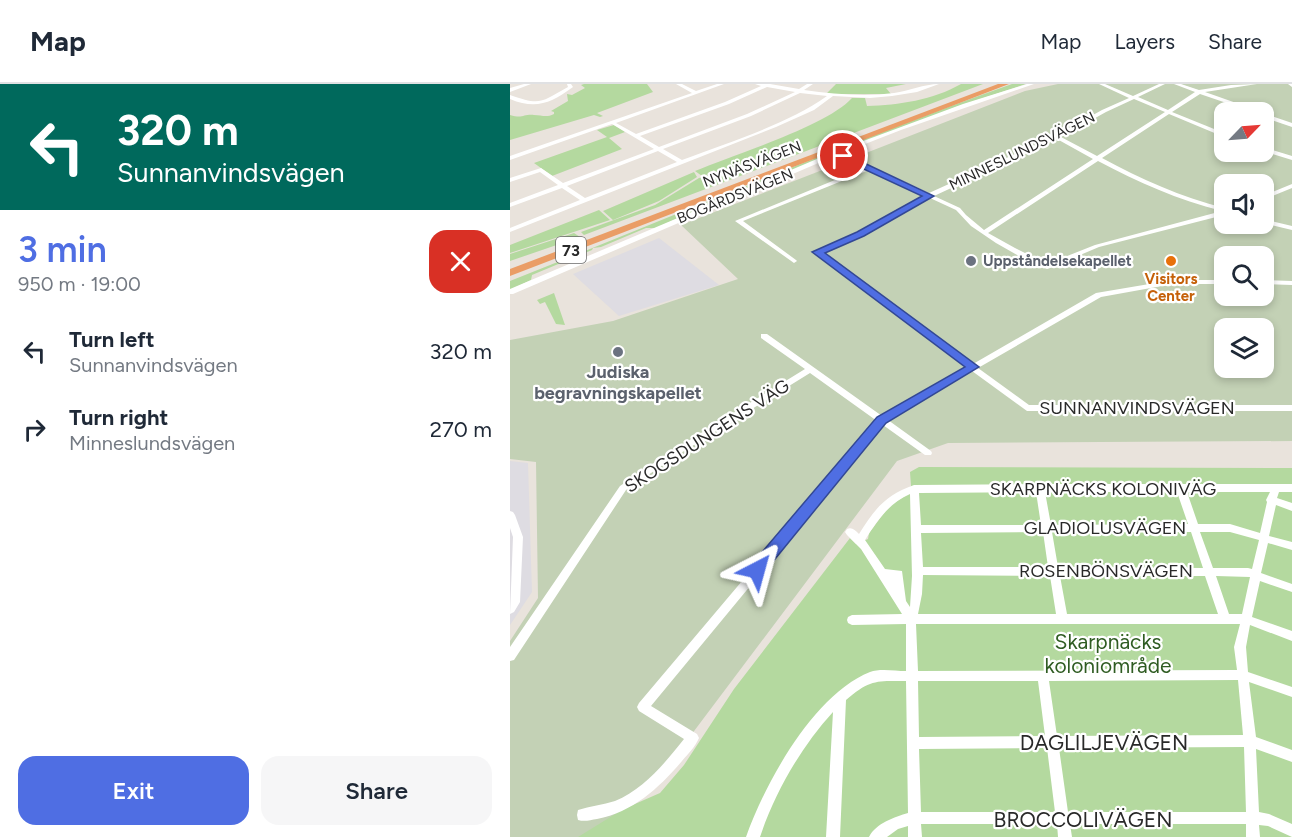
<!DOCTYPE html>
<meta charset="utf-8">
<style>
body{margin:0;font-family:Figtree,sans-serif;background:#f6f6f7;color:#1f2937;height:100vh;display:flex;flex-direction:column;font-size:22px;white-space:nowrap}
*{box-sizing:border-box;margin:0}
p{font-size:20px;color:#747a83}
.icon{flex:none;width:33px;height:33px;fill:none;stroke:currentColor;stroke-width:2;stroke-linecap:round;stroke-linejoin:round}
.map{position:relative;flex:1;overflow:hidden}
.side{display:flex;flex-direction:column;background:#fff;width:510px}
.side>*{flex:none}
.guide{background:#00695c;color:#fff;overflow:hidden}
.needle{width:39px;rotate:65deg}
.buttons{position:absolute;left:704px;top:18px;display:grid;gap:12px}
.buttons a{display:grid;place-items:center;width:60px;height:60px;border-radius:12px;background:#fff;box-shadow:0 3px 9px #0003;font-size:30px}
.pin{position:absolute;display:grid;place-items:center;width:51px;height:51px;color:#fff;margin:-26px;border:3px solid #fff;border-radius:50%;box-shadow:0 2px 6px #0007}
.me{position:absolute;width:66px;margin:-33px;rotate:39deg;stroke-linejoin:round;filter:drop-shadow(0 0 4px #0008)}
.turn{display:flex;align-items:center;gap:21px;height:126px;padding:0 18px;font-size:27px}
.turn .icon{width:78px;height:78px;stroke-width:2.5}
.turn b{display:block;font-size:42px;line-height:51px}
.round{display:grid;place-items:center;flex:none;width:63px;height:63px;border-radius:18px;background:#f6f6f7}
.headline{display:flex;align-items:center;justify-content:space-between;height:102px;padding:0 18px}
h1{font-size:36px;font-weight:600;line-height:45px;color:#4f6ee3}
.action{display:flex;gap:12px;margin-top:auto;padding:12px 18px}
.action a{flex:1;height:69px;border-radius:18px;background:#4f6ee3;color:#fff;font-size:24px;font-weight:600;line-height:69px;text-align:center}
.action a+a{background:#f6f6f7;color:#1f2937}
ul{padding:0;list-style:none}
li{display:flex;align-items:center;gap:18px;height:78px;padding:0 18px}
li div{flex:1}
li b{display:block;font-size:22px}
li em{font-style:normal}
header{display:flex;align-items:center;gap:36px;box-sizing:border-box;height:84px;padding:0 30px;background:#fff;border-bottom:2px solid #e0e1e3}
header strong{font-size:28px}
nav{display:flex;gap:33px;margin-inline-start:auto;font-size:21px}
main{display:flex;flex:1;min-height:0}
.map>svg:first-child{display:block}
</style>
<header>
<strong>Map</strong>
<nav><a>Map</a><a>Layers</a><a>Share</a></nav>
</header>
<main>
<section class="side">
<div class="guide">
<div class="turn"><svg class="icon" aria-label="left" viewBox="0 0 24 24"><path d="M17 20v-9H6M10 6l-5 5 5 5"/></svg><div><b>320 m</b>Sunnanvindsvägen</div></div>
</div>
<div class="headline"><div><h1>3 min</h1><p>950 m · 19:00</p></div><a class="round" style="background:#d93025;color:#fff"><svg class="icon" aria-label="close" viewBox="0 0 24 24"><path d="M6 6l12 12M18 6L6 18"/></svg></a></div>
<ul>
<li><svg class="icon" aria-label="left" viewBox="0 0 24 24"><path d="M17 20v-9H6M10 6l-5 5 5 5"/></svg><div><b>Turn left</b><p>Sunnanvindsvägen</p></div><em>320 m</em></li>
<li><svg class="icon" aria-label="right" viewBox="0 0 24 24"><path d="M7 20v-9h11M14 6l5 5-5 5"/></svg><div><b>Turn right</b><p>Minneslundsvägen</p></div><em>270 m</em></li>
</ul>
<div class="action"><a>Exit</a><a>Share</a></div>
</section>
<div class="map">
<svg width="782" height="753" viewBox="0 0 782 753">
<rect width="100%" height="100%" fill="#e9e3dc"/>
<path fill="#dedce2" d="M149,154L209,201L109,232L63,190Z
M0,377L18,379L22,508L0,541Z"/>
<path fill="#b4d99f" d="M74,0H137L143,8L87,29L93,32L90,33L84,31L0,56V31C13,35 13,30 24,31C32,31 36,34 44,30V28L41,27L58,17L57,10L62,11L75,4L71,1Z
M326,0H396L376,4L381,10H316Z
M451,0H473L74,151L71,148L145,121L189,94L264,72L192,92L185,87C223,71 317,42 342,14H355L357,22C389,21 423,16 451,0Z
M502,0H516L446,23L198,121L146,144H136L91,163L83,164L82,166L22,191L21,196L0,206V197C167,131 333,60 502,0Z
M104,41L115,48L99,54L112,65L42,92L24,79L97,53L87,46Z
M184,88L187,93L149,117L103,136L93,127Z
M89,126L100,136L0,169V161Z
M64,149L70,153L0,177V170Z
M44,209L55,241L46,240L35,218L30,220L27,216Z
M409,383L782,384V753H31L77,741L150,709L174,681L224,605L340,454L346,460L358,455L359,449L380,421L395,412L401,402L400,388Z"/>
<path fill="#c3d1b5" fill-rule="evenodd" d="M548,0H782V357L438,359L387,377L136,711L68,753H0V557L28,514L26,378L0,375V256L103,237L228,195L171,141L515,7ZM714,28H753V68H714ZM714,100H753V140H714ZM714,172H753V212H714ZM714,244H753V284H714Z"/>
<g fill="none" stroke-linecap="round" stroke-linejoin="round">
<path fill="#fff" fill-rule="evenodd" d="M14,0H21L0,8V4Z
M57,0H61L63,3C41,19 26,26 0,15V11C31,22 31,18 58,3Z
M166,0H172L186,7L207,0H214L106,39L126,50L215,18L251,2L245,0H260L289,5L297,0H303L294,6C324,10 354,13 384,9C399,7 414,0 429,0L407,8L382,12L360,14L323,12L304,26L266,43L0,148V144L70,116L52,104L0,123V119L48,101L30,88L0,98V94L31,84L53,99L144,65L102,40L0,76V72L182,9ZM257,3L285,8L237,30L149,63L130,52L219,20ZM290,9L317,12C276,41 219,58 172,76L153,65L241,32ZM148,67L167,78L75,114L57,102Z
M517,0H524L391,46L332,69L419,109L545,52L592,26L619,14L589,0H595L623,12L649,0H655L628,13L658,26L685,8L664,0H671L689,6L721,1L747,0L695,8L749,27V28H743L690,10L662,28L714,49V53L659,30L592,74C631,95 671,113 714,124V131L589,163L537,185L514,175L486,159L461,142L446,126L420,114L352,151L312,168L463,280L586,209L663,196H714V200H663L591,213L468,284L519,321H782V327H517L462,287L378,336L421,367L422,369L421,371H415L373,341L141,622L187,650L189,654C185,663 178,670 172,677C149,704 123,728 87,735C80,736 75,738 68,736L67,731L68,726C80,722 93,721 105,717C134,705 155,679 174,655L129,627L127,623L129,619L367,337L300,289L166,372L116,406L4,576L0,577V563L110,402L160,368L295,285L251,254V250H257L372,332L457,283L304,168L348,149L415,112L359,86L233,137L286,176L287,177L284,179L225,137L354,84L327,71L3,210H0V205L321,69L453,20ZM624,15L655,28L587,72L551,53L596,28ZM547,55L583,75L474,146L456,131L450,124L424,112ZM588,77C628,98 668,116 712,127L585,161L537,180L505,164L478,149Z
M778,0H782V3Z
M753,29L782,39V43L753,33Z
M753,63L782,72V76L753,67Z
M782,100V104L753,116V112Z
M753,135L782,142V146L753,139Z
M753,196L782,197V201L753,200Z
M530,400H782V408H769L767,414L782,419V427L766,421L759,452L782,458V466L758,459L751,489L782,500V508L750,497L742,533L782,547V557L740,541L736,563L738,588L782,603V613L739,598L746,653L782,666V678L746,665L749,728L759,730L782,740V753L758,742L749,741L750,753H736V740H560L562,753H548L547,740H411L412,753H398V742L388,745L377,753H359C366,739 385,733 398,729L396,597C367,597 360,595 336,616L330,753H316L323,628C291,663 265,708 250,753H236C255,699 304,610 360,588C370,584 385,587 396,587V540L342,541L338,539L337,536L338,533L342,531L392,530L351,465L337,451L335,448L337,445C342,443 345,446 349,450C364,426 375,411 404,401ZM526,408L531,441H411L409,409ZM535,408H667L678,440L541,441ZM677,408H760L756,416L757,418L750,449L720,440H688ZM400,410L402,492L400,523L396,517L392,487L375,485L355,456C367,437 379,419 400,410ZM533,448L538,483H413L411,449ZM542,448H681L693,484L548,483ZM690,448H720L749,456L742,485L738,484H703ZM413,491L540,492L546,530H408L412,510ZM550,492H695L708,530H557ZM706,492L740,493L732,530H719ZM406,540H730L724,563L727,586L408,587ZM728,596L733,651L547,652L539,597ZM408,597H528L535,652L409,653ZM734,663L736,728H558L549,664ZM537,664L545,728H411L409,665Z
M0,427L3,428L5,431L13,453L10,518L4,528L0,530L3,453L0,444Z"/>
<path fill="#ea9d66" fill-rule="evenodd" d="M488,0H499L0,192V185Z"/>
</g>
<path fill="#4f6ee3" stroke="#334894" stroke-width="1.5" d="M333,69L424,112L354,152L315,169L469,283L376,339L252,491L247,492L241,491L239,486L241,481L367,333L455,283L302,168L347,148L412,112L330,74V70Z"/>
<g fill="#6b7280" stroke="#fff" stroke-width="2">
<circle cx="461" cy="177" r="6"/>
<circle cx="108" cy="268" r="6"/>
</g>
<circle fill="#e8710a" stroke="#fff" stroke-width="2" cx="661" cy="177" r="6"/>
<g text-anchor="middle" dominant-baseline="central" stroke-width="4.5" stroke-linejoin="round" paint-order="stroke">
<g font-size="15" fill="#292929" stroke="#fff">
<text transform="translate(512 67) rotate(-26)">MINNESLUNDSVÄGEN</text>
<text transform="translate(242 80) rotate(-21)">NYNÄSVÄGEN</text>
<text transform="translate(225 112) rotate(-22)">BOGÅRDSVÄGEN</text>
</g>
<g font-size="15" font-weight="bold" fill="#5b616d" stroke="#fff" text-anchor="start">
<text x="473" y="177">Uppståndelsekapellet</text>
</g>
<g font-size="15" font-weight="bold" fill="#c56008" stroke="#fff">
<text x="661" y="195">Visitors<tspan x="661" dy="17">Center</tspan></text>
</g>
<rect fill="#fff" stroke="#696969" stroke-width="1.5" x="46" y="153" width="30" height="26" rx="4.5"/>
<g font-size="16" font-weight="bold" fill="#292929">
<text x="61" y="166">73</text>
</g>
<g font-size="18" font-weight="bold" fill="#5b616d" stroke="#fff">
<text x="108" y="288">Judiska<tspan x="108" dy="21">begravningskapellet</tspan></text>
</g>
<g font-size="18" fill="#292929" stroke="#fff">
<text x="627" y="324">SUNNANVINDSVÄGEN</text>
<text transform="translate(197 352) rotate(-33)">SKOGSDUNGENS VÄG</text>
<text x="593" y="405">SKARPNÄCKS KOLONIVÄG</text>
<text x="595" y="444">GLADIOLUSVÄGEN</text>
<text x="596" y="487">ROSENBÖNSVÄGEN</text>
</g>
<g font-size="21" fill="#2f5c22" stroke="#fff">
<text x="598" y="557">Skarpnäcks<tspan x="598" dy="24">koloniområde</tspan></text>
</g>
<g font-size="21" fill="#292929" stroke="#fff">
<text x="594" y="658">DAGLILJEVÄGEN</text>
<text x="573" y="735">BROCCOLIVÄGEN</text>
</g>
</g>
</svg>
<div class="buttons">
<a><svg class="needle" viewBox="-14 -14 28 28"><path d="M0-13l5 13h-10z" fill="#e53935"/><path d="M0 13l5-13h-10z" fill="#747a83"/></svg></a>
<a><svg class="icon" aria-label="sound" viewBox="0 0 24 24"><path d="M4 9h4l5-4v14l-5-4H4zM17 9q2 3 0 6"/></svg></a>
<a><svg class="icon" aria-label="search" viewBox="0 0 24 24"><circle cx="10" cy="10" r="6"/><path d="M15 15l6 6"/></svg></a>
<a><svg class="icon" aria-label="layers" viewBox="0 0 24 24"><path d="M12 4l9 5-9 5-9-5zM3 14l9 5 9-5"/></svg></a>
</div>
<div class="pin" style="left:333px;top:72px;background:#d93025"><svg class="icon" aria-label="arrive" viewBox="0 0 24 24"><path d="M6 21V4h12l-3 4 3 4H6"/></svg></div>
<svg class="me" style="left:247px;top:486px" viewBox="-20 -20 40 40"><path d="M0-17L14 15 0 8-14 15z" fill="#4f6ee3" stroke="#fff" stroke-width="4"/></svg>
</div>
</main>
